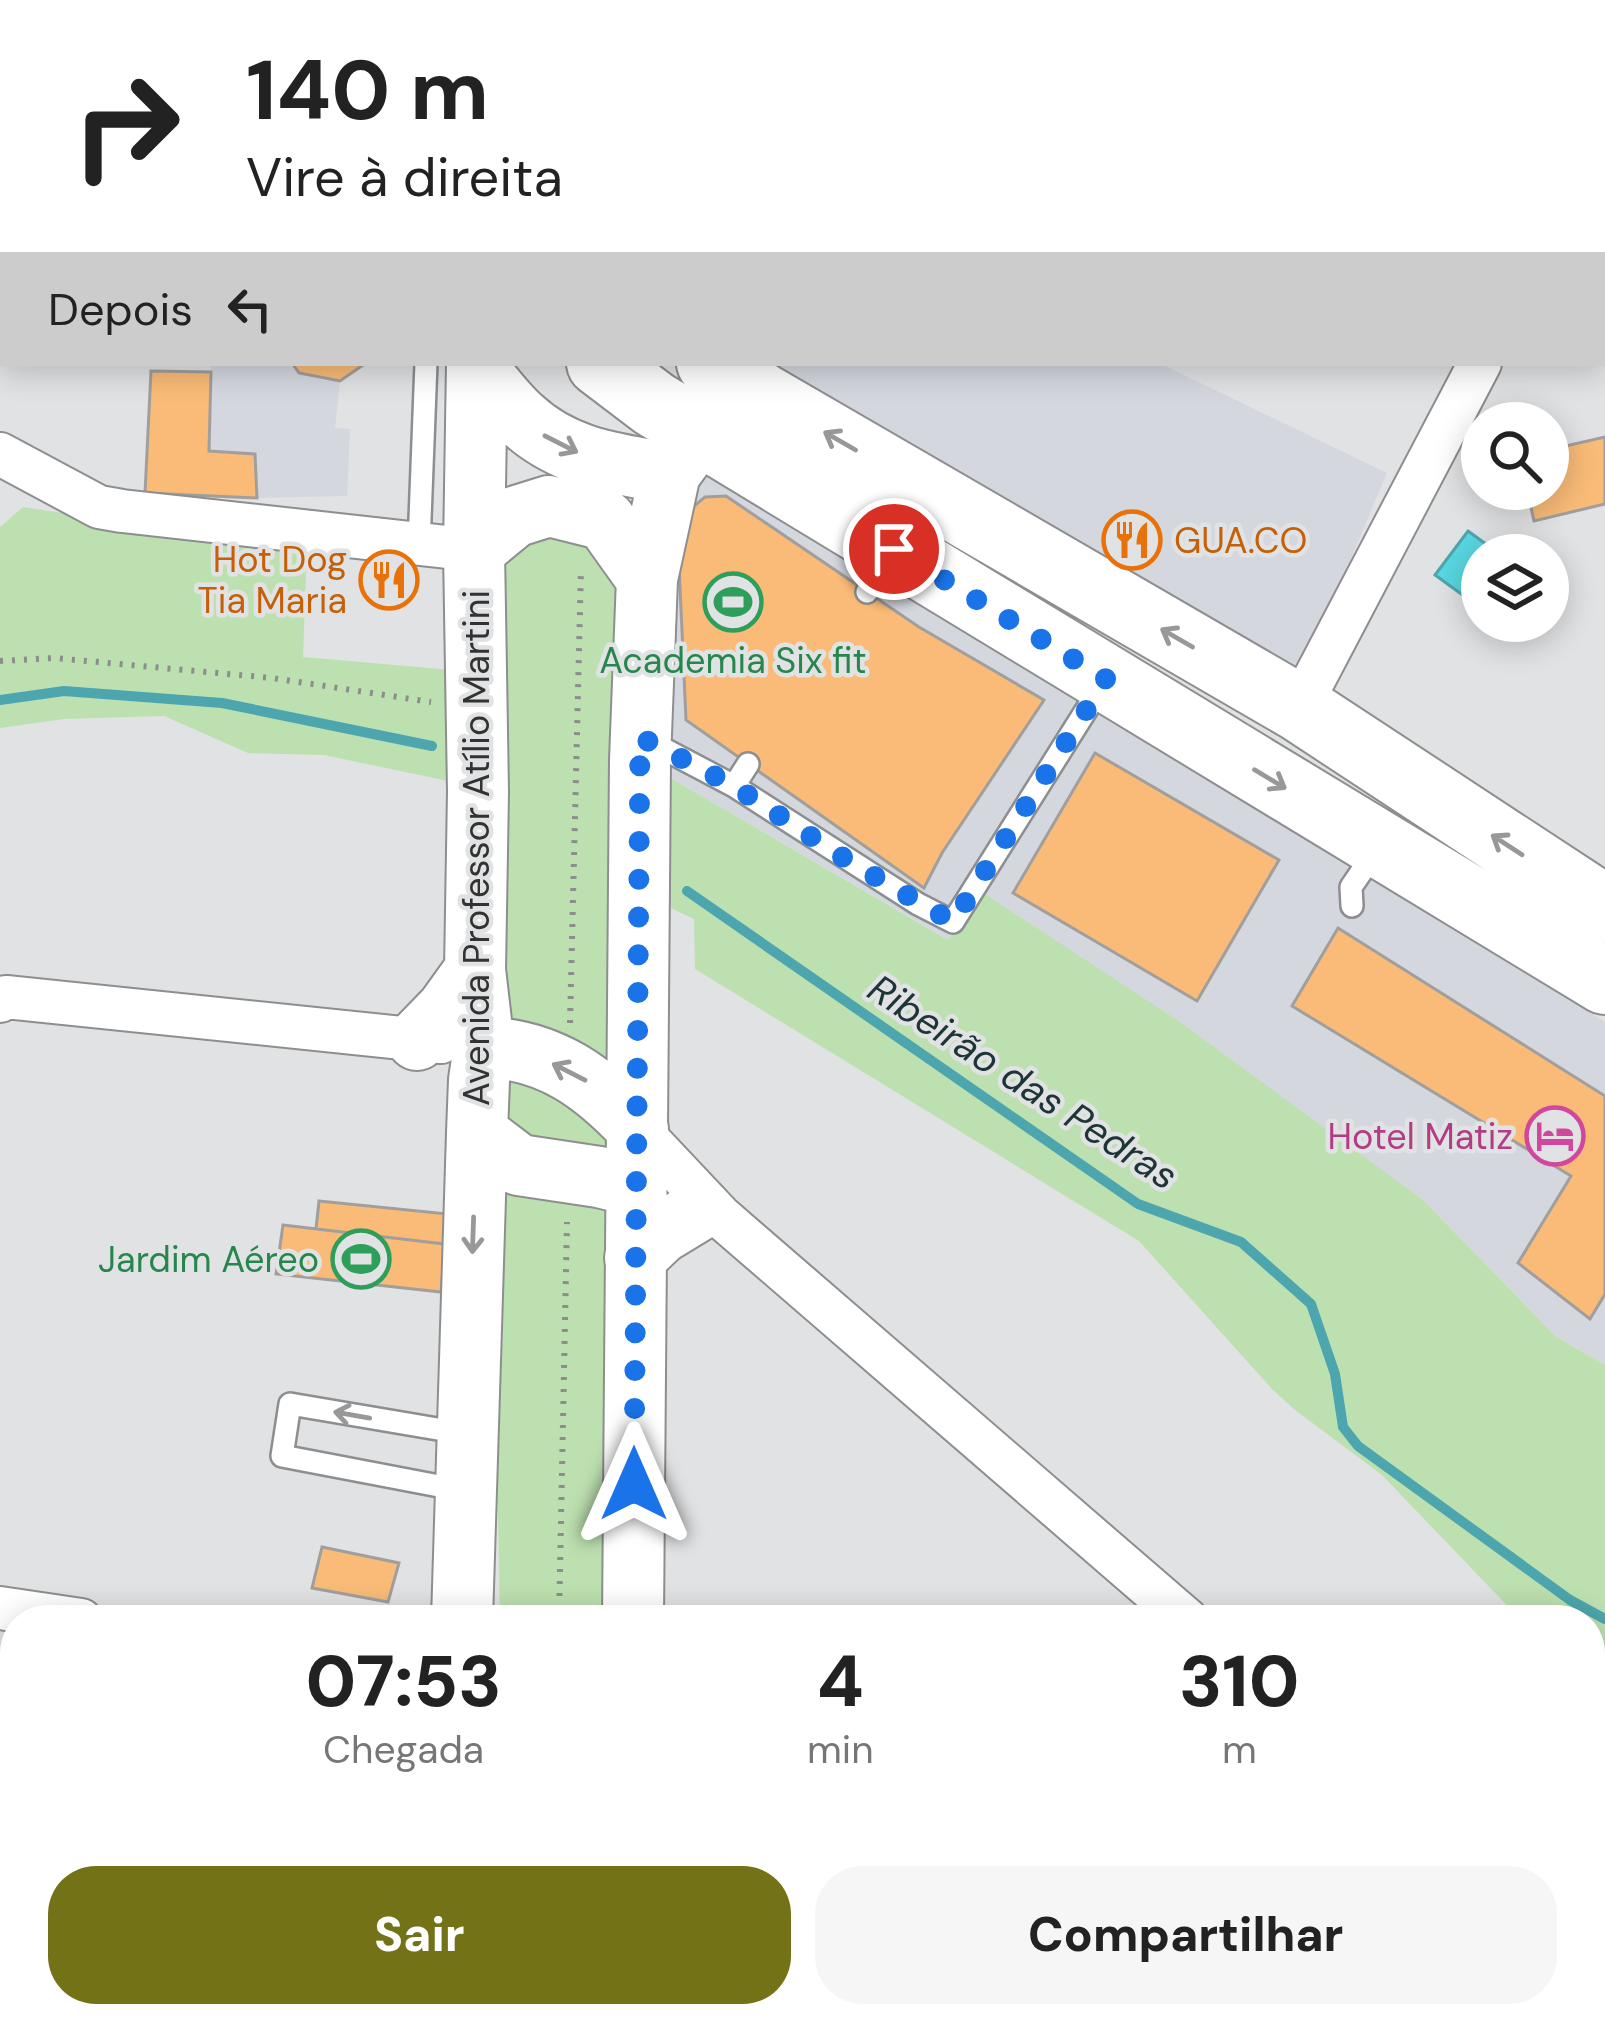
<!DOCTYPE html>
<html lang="pt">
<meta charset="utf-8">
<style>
body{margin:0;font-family:"DM Sans",sans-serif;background:#f6f6f6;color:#222;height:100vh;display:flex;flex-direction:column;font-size:45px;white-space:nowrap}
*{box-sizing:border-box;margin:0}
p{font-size:39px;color:#767676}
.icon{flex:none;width:66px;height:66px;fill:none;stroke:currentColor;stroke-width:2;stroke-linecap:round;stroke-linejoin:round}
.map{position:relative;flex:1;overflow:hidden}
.drawer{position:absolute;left:0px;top:1605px;width:1605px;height:423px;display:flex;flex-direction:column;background:#fff;border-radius:48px 48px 0 0;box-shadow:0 6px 30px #0003}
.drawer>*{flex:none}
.guide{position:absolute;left:0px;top:0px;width:1605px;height:366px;box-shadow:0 6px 30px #0003;background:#fff;color:#222;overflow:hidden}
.tools{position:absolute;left:1461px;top:402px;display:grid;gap:24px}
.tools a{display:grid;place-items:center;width:108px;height:108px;border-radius:50%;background:#fff;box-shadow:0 6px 30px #0003;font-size:60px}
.pin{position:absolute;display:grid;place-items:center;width:102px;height:102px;color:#fff;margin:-51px;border:6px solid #fff;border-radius:50%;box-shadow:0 3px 12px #0007}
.me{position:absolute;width:132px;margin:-66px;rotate:0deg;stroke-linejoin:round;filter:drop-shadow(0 0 9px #0008)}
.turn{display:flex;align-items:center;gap:42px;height:252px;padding:0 48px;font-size:54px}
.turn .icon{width:156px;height:156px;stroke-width:2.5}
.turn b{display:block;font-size:84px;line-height:102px}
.then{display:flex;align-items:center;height:114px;padding:0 48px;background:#0003;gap:24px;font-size:45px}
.eta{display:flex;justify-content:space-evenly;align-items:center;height:204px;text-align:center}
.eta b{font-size:72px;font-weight:800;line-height:84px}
.primary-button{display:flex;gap:24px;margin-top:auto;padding:24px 48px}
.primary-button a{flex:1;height:138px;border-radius:48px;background:#737216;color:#fff;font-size:48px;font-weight:800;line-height:138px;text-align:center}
.primary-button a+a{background:#f6f6f6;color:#222}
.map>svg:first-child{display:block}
</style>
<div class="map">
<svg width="1605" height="2027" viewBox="0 0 1605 2027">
<rect width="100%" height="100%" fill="#e1e2e3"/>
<path fill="#d5d7df" d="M211,363H292L340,381L335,428L350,429L347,496L257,498L255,454L209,451Z
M767,363H1159L1387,473L1296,688Z
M706,453L1393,891L1605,1022V1365L1555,1336L1423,1200L985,895L949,940L640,760L647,579Z"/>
<path fill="#bde0b0" d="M23,507L307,550L303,657L486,673L487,554L581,524L636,588L628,1620H500L489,1028L472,786L324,755L248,753L164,716L64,719L0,728V527Z
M657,770L948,940L985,894L1180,1022L1423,1200L1555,1336L1605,1365V1678L1590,1670V1620H1521L1382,1475L1295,1410L1272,1389L1139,1241L695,969L694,919L658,902Z
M484,2013H626V2027H484Z"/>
<path fill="#58d7e2" stroke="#4da6ad" stroke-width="3" d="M1468,531L1501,555H1482V609L1435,575Z"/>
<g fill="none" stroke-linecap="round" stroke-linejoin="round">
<path stroke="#4da6ad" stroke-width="10" d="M0,700L64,691L222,703L432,746
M687,891L1138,1204L1241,1242L1311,1304L1335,1374L1343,1427L1358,1446L1570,1600L1605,1619"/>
</g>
<path fill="#f9bb77" stroke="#a09f9e" stroke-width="3" d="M292,363H366L340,381L299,373Z
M151,371L211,372L209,451L255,454L257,498L145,493Z
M1605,437V504L1534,521L1527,489H1548V450Z
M726,496L919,627L1044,700L942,853L924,888L686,720L677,520L705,497Z
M1095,753L1279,860L1197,1001L1013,893Z
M1338,928L1605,1096V1294L1590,1319L1518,1263L1571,1176L1292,1006Z
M319,1201L448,1214L445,1244L316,1229Z
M283,1225L445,1244L441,1292L276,1274Z
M322,1547L399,1563L388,1602L312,1588Z"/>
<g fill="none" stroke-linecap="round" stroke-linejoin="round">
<g stroke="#8d8e8f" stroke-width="26">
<path id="lane" d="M419,545L426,363
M867,592L891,555
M645,739L734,786
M748,764L734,786L918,904L953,922L1102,685
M1352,906L1351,887L1377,849
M460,1490L282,1456L290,1404L467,1434"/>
</g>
<g stroke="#8d8e8f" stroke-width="46">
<path id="street" d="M1558,3L1560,0
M0,454L99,507L122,511L474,550
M1299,708L1480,363
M0,1001L6,997L441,1042
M638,1129L721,1217L1187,1620
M0,1608L81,1620
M690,2013L706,2027
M1583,2027L1584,2013"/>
</g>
<g stroke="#8d8e8f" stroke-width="64">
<path id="secondary" d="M897,0L904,3
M1466,0L1475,3
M1602,46L1605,47
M1602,240L1605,241
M477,368C491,384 505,404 521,418C563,458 616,464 670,473
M474,550L514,517L549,506L605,520L647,579
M417,1040L447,1009L475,970
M484,1047C551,1050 594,1082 638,1129
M477,1133L519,1165L599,1177L636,1186
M635,1258L660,1234L701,1209
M462,1620L477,1133L479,1080L484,1047L475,970L478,791L474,550L477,363
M633,1620L640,760L647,579L670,473L728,394
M462,2013V2027
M631,2027V2013"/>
</g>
<g stroke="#8d8e8f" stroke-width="70">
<path id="primary" d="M47,0L52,3
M113,0L118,3
M600,363L654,404L1605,981
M710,363L763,397L1299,708L1605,909"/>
</g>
<path stroke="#8c8d8d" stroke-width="6" stroke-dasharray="3 9" stroke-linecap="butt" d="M1104,0L1113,3
M1602,176L1605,177
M0,661L54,658L272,678L431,702
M570,1023L581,568
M559,1620L567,1222
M572,2027V2013"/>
<use href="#lane" stroke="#fff" stroke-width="21"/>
<use href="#street" stroke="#fff" stroke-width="42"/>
<use href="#secondary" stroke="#fff" stroke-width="60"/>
<use href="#primary" stroke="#fff" stroke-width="66"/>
</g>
<defs><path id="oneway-shaft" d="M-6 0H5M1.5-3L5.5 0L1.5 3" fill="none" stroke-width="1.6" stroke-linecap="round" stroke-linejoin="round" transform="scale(3)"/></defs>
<g stroke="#989898">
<use href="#oneway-shaft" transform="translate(840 441) rotate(-150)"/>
<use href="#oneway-shaft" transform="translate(561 444) rotate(27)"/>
<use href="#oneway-shaft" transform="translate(1177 638) rotate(-150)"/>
<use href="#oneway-shaft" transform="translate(1270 779) rotate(31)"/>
<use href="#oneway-shaft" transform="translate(1507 845) rotate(-147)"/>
<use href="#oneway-shaft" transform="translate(569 1072) rotate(-153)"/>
<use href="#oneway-shaft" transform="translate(473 1235) rotate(92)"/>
<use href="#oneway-shaft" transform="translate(352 1415) rotate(-170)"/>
</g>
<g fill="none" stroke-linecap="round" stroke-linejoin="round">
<path stroke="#1a73e8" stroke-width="21" stroke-dasharray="0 37.8" d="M634,1484L640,737L734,786L850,862L953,922L1106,679L894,549"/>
</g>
<defs>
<g id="restaurant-ring" transform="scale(3)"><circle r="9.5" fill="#e1e2e3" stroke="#e8710a" stroke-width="1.5"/><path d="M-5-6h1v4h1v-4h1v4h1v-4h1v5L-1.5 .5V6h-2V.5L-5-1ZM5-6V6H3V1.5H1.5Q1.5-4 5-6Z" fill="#e8710a"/></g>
<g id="stadium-ring" transform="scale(3)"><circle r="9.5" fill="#e1e2e3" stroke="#2e9e5b" stroke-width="1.5"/><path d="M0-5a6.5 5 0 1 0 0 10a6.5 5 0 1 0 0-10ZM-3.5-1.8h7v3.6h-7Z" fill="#2e9e5b"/></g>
<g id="hotel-ring" transform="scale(3)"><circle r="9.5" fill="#e1e2e3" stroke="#d1479c" stroke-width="1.5"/><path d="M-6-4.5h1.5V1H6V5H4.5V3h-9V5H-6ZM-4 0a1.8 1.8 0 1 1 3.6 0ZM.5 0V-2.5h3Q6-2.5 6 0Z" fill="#d1479c"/></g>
</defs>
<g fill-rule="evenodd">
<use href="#restaurant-ring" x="1132" y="540"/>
<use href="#restaurant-ring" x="389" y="580"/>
<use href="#stadium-ring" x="733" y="602"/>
<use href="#hotel-ring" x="1555" y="1136"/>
<use href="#stadium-ring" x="361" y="1259"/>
</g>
<g text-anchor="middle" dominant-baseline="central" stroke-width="9" stroke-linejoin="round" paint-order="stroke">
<g font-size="36" fill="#c56008" stroke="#e1e2e3" text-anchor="start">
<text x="1174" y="540">GUA.CO</text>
<text x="347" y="559" text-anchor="end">Hot Dog<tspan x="347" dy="41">Tia Maria</tspan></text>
</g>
<g font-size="36" fill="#27864d" stroke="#e1e2e3">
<text x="733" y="660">Academia Six fit</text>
<text x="319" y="1259" text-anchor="end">Jardim Aéreo</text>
</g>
<g font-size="36" fill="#323232" stroke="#e1e2e3">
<text transform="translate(476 848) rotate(-90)">Avenida Professor Atílio Martini</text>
</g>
<g font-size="36" fill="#b23c85" stroke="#e1e2e3" text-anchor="end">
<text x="1513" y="1136">Hotel Matiz</text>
</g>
<g font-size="39" font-style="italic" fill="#1e3436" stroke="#e1e2e3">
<text transform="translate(1023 1082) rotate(33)">Ribeirão das Pedras</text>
</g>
</g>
</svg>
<div class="tools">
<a><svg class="icon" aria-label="search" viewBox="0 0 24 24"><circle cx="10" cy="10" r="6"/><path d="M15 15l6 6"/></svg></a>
<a><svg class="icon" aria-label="layers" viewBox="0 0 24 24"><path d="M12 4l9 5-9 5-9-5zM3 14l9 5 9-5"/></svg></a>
</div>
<div class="pin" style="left:894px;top:549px;background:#d93025"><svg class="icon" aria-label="arrive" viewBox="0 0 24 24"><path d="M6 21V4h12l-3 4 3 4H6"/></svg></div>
<svg class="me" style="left:634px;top:1484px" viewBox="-20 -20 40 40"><path d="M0-17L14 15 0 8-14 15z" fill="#1a73e8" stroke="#fff" stroke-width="4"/></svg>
<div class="guide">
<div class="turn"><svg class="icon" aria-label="right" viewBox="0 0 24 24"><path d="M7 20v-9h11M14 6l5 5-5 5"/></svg><div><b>140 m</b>Vire à direita</div></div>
<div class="then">Depois<svg class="icon" aria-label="left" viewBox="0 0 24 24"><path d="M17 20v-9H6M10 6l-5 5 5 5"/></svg></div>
</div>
<section class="drawer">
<div class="eta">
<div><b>07:53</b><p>Chegada</p></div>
<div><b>4</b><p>min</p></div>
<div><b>310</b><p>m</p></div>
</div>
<div class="primary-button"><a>Sair</a><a>Compartilhar</a></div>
</section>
</div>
